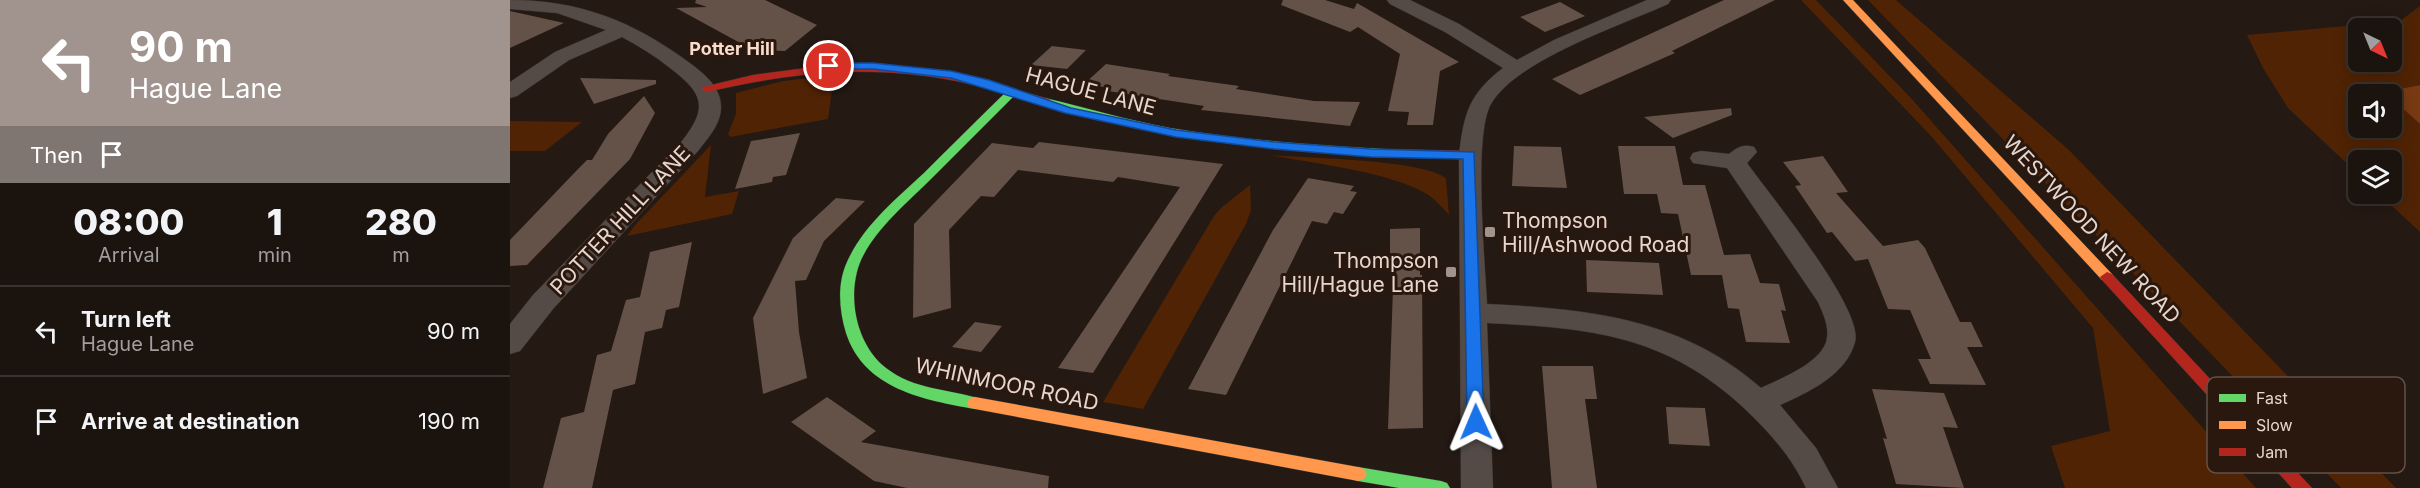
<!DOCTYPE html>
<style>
body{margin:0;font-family:Inter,sans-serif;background:#241c17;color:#f1f3f6;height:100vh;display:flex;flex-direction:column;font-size:22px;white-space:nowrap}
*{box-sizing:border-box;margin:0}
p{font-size:20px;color:#a09e9e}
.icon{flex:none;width:33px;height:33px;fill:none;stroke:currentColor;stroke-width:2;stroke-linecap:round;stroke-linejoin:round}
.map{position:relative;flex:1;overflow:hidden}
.drawer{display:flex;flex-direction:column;background:#1b130e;width:510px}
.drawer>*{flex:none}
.top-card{background:#a1948e;color:#fff;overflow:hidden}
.needle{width:39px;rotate:137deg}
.buttons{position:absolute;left:1838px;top:18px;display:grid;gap:12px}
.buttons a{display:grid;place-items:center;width:54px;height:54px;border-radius:9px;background:#1b130e;box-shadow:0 3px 15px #0003,0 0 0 2px #39322e;font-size:30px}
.pin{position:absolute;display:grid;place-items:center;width:51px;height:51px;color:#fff;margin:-26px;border:3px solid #fff;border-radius:50%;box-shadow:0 2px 6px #0007}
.me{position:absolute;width:66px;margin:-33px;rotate:359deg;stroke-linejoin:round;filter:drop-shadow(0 0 4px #0008)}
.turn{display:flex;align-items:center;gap:21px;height:126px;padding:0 30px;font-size:27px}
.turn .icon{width:78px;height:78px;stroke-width:2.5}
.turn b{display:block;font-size:42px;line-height:51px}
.then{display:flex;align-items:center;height:57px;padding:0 30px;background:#0003;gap:12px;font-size:22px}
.eta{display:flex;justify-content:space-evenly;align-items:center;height:102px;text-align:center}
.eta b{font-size:36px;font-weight:800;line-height:42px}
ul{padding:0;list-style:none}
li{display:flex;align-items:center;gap:18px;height:90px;padding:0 30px;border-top:2px solid #39322e}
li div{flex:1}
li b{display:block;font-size:22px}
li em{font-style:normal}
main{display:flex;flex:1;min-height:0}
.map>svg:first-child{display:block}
</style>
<main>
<section class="drawer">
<div class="top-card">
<div class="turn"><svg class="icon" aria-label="left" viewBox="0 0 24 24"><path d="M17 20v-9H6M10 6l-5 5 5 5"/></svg><div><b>90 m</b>Hague Lane</div></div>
<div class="then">Then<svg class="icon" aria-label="arrive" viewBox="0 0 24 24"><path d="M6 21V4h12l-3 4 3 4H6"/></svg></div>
</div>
<div class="eta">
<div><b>08:00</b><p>Arrival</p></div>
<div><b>1</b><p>min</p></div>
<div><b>280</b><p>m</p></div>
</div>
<ul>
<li><svg class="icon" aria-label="left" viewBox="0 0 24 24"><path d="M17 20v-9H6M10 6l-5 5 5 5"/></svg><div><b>Turn left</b><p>Hague Lane</p></div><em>90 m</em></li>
<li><svg class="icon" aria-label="arrive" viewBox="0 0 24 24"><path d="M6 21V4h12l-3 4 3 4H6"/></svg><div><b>Arrive at destination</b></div><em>190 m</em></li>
</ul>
</section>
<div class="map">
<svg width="1910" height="488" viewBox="0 0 1910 488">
<rect width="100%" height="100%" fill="#241913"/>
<path fill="#502304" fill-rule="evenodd" d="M1291,0H1306L1400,97L1746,488H1555L1541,446L1600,431L1583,328L1421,136Z
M1358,0H1386L1559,150L1886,488H1831Z
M1910,6V85L1875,92L1877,94H1848V128H1881V98L1910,124V232L1869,194H1881V160H1848V174L1778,108L1753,68L1737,35L1890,21ZM1848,28H1881V62H1848Z
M324,75L318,119L220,137L218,134L226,114V93L273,81Z
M0,121L72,122L35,151H0Z
M201,145L195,197L229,191L222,214L117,236L125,225Z
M758,155C795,158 910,159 936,178L939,215C932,207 924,198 915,193C879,172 801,163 758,155Z
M740,185L741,210L736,224L633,409L593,402L704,216L712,207Z"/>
<path fill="#783a13" d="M1910,85V124L1881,98V94L1874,92Z"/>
<path fill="#645147" d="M186,0H255L307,25L275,51L243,50L166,8L197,7L185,3Z
M773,0H815L844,9L847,3L949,62L930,71L923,125H897L899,112L878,111L890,54L848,27L840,32L771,5Z
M1214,0H1265L1162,51L1165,53L1070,95L1042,79Z
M1050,2L1075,16L1035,32L1010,17Z
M0,11L54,23L0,48Z
M542,46L576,50L557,69L521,65Z
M596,64L660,74L658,76L729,86L726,89L804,101L850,102L840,126L691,110L694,106L598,91L601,88L574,84Z
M70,78L146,80V84L84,104Z
M134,96L145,113L120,159L17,265L0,266V240L68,169L77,160H82L98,134Z
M1221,108L1222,115L1163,138L1134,117Z
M290,133L276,175L263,177L262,182L225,189L241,141Z
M529,142L713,164L583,373L548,368L670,187L608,177L603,182L508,170L484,197L471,196L439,230L441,308L403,318L404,224L482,143L523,148Z
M1004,146L1051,147L1057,188L1002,186Z
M1108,146H1165L1173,185H1195L1214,255L1240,254L1250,283L1269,284L1276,311L1271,310L1280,343L1236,342L1229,309L1218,308L1212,275H1181L1168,214L1151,213L1147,194H1114Z
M1313,156L1338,192L1326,193L1373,246L1408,240L1415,248L1450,322H1461L1473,347H1457L1476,385L1420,384L1408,359H1421L1400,310L1378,309L1358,259L1345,261L1322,232L1317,233L1285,186L1291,185L1273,162Z
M798,178L844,186L840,191L847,192L833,214L824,212L817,224L802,221L716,395L678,389L763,230Z
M326,198L355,201L314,241L296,280L285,281L289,332L297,378L253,394L243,318L283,238Z
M910,228V275H912L913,428L878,429L884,260H880V229Z
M182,242L169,307L156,310L152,328L135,332L125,384L103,390L82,488H33L51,418L74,412L87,355L101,351L116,300L130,297L140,252Z
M1076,260L1149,263L1153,295L1077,292Z
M465,322L492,326L471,352L442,347Z
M1032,366H1083L1087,399H1075L1087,488H1042Z
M1362,389L1434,393L1448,428L1433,427L1454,488L1386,484L1373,438L1377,439Z
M317,397L366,431L351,442L539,476L538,488H397L364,481L281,422Z
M1156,407L1195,408L1200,446L1159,444Z"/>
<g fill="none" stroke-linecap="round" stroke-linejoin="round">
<g stroke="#3b332f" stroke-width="1">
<path id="street" d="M0,0C69,0 122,21 177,61C192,72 211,86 211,107C211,124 198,138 188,151L43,309L10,351L0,354V324L23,295L172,141C199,107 193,93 160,68C145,56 129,46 112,37L59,60L7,96L0,98V82L45,52L96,30L47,13L0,9Z
M877,0H900L949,24L1007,60L1044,40L1137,0H1161L1158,4C1112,25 1006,60 981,104C963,134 975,263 977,304C1078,309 1172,318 1251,388C1270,379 1314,362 1317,338C1319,326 1313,313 1308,302L1217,168L1183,163L1180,158L1183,153L1191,151L1219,154C1228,147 1233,144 1244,147L1247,152L1237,163C1259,194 1354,309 1345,342C1336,375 1299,392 1270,405L1306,448L1328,488H1296C1282,457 1259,432 1235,409C1156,335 1081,328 977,323L983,488H951L949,155C954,113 959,94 993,68L935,32L880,4Z"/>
</g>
<g stroke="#3b332f" stroke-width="1">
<path id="fast" d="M502,89L508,92L506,94C478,122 450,150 422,178C397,203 366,228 351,260C336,295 346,345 376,368C404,390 439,389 471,399L473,403L471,407L465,409C414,400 354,389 336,333C329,310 327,284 337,262C353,226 386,199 414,173C442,145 470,117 498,90Z
M535,98C577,108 617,120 660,128C731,140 802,145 874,149L880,153L874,157C757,150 644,136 531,103L529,101Z
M848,467L931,481L937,483L940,488H889L848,481L842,479L839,474L842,469Z"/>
</g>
<g stroke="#3b332f" stroke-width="1">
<path id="slow" d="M1333,0H1343L1602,274L1604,277L1602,280H1592Z
M465,397L848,467L854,469L857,474L854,479L848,481L465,409L459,407L457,403L459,399Z"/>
</g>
<g stroke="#3b332f" stroke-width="1">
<path id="jam" d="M327,64C403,64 466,78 539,99L541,101L535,104C505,97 476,87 446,81C359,64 283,72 197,92L191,89L193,87L243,75Z
M874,149L960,151L966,155L960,159L870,156L868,153Z
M1597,272L1602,274L1802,488H1782L1592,280L1590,277Z"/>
</g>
<use href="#street" fill="#544b47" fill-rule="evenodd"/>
<use href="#fast" fill="#63d668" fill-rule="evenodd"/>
<use href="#slow" fill="#ff974d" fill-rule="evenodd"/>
<use href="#jam" fill="#b3261e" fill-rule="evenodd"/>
</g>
<path fill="#1a73e8" stroke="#114b97" stroke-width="1.5" d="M319,63H363L441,71L479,80L561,108L666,130L764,142L861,149L964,152L974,422L972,427L966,429L960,427L957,422L953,159L861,157L764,149L666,137L555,113L441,78L363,69H316L314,66Z"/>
<g fill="#a1948e" stroke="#2a170d" stroke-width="2">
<rect x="974" y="226" width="12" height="12" rx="3"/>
<rect x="935" y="266" width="12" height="12" rx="3"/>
</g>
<g text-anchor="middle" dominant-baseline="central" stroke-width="6" stroke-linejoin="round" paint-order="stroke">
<g font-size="18" font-weight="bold" fill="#f8ddcf" stroke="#2a170d">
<text x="222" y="48">Potter Hill</text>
</g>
<g font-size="21" fill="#e4d7d0" stroke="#2a170d">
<text transform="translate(581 91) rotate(15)">HAGUE LANE</text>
<text transform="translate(110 220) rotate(-47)">POTTER HILL LANE</text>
<text transform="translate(1582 229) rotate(47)">WESTWOOD NEW ROAD</text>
<text transform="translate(497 384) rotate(12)">WHINMOOR ROAD</text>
</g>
<g font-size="21" fill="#e4d7d0" stroke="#2a170d" text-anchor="start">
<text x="992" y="220">Thompson<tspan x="992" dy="24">Hill/Ashwood Road</tspan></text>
<text x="929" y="260" text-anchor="end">Thompson<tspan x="929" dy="24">Hill/Hague Lane</tspan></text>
</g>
</g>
<rect x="1697" y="377" width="198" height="96" rx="9" fill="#2a170d" stroke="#625148" stroke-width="1.5"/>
<rect x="1709" y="394" width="27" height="8" fill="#63d668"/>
<rect x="1709" y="421" width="27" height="8" fill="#ff974d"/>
<rect x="1709" y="448" width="27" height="8" fill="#b3261e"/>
<g font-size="16" fill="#e4d7d0">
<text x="1746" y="404">Fast</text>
<text x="1746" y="431">Slow</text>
<text x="1746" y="458">Jam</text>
</g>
</svg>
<div class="buttons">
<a><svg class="needle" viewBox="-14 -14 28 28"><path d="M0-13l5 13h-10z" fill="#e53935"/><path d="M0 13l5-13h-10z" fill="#a09e9e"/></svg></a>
<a><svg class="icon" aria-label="sound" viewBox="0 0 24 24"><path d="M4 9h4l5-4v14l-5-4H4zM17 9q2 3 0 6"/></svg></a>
<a><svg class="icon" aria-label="layers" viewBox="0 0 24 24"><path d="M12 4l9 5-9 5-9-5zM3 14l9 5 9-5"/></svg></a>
</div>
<div class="pin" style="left:319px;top:66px;background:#d93025"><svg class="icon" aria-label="arrive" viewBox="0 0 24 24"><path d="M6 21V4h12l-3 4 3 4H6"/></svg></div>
<svg class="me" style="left:966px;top:422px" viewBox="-20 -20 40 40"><path d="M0-17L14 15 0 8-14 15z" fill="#1a73e8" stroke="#fff" stroke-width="4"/></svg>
</div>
</main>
